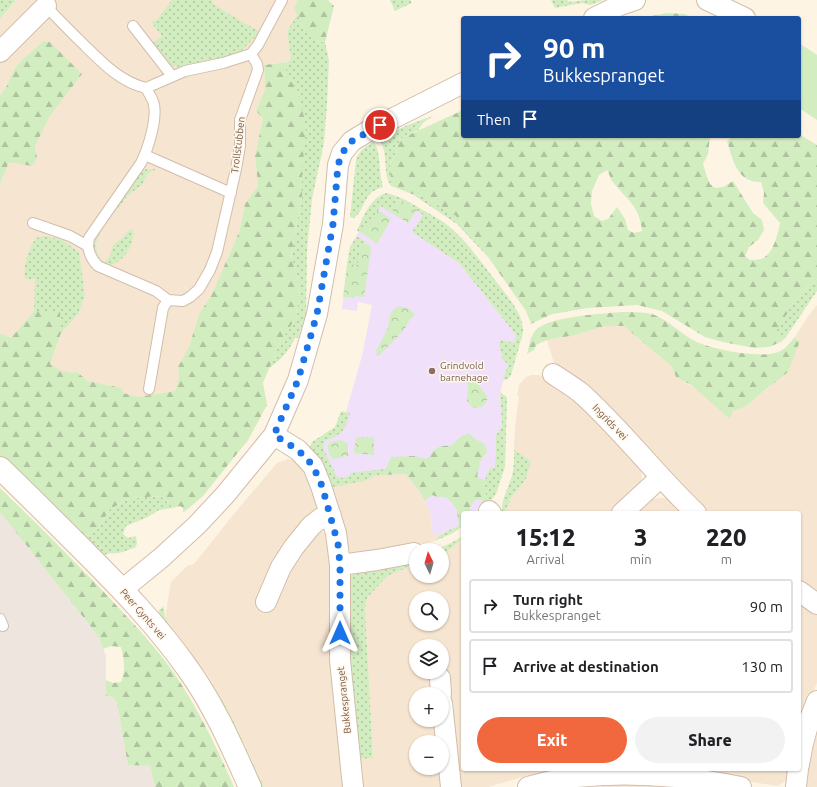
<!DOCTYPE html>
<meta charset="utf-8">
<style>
body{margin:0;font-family:Ubuntu,sans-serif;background:#f2f2f2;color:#202124;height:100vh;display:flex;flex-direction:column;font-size:15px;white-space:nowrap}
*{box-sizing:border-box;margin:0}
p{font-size:13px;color:#757577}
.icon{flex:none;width:22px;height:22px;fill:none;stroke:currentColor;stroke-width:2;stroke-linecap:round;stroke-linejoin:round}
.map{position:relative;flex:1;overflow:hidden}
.details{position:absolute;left:461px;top:511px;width:340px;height:260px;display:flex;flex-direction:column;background:#fff;border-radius:4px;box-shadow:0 1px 3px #0004}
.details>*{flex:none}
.top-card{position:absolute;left:461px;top:16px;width:340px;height:122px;border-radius:4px;box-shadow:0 1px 3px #0004;background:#1a4fa0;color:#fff;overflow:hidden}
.needle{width:26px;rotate:355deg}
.controls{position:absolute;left:409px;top:543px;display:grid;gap:8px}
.controls a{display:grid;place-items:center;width:40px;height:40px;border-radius:50%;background:#fff;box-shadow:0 1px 3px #0004;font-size:20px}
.pin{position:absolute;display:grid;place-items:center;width:34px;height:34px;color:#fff;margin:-17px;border:2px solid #fff;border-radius:50%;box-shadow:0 1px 4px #0007}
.me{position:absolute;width:44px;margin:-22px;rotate:0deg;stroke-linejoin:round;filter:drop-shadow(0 0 3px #0008)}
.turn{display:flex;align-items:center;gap:14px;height:84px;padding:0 16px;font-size:18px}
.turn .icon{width:52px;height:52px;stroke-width:2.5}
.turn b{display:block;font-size:28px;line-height:34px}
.then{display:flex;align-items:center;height:38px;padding:0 16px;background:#0003;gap:8px;font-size:15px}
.eta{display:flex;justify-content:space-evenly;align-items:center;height:68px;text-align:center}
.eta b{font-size:24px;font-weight:800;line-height:28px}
.primary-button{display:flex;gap:8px;margin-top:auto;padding:8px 16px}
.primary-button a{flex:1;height:46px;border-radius:24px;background:#f1683f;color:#fff;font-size:16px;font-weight:800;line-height:46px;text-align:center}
.primary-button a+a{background:#f2f2f2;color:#202124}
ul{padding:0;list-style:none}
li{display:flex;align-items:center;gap:12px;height:54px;margin:0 8px 6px;padding:0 8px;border:2px solid #e0e0e0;border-radius:4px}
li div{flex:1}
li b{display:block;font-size:15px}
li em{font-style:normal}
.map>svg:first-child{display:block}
</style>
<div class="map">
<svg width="817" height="787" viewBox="0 0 817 787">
<defs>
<pattern id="grass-dots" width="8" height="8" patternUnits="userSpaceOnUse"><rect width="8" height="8" fill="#d2edc0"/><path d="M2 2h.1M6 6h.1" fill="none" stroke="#afc39e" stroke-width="1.8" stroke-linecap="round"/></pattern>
<pattern id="forest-firs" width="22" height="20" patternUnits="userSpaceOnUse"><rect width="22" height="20" fill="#d2edc0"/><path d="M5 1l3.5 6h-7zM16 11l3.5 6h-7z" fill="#afc39e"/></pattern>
<pattern id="park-crowns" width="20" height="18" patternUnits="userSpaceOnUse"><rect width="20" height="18" fill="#d2edc0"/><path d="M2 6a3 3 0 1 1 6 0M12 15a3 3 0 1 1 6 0" fill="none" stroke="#afc39e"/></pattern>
</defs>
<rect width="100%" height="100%" fill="#fef4e3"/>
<path fill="#f6e5d1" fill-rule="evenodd" d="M16,0H298L294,8L298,14L287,31L291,59L288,62L264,65L265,89L256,111L263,118L255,156L258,186L245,204L239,232L211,296L199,314L189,347L178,367L179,378L175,391L138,397L123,393L122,388L88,381L77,372L67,373L57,370L50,364L61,333L34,311L11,338L0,333V184L9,162L37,158L35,146L50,116L82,74L44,41L22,60L16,67L5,90L0,95V19Z
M817,305V591L799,578V513H710L584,388L554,363L547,340L563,337L571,336L605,326H624L672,367L676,377L733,411L747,406L759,395L770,387L800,341L794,338L809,315Z
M531,375H539L552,379L574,393L638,464L641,471L642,479L635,491L612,513H505L511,498L526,479L531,461L514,450V445L516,418L519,397L517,396L519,385L525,378Z
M288,459L294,460L302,466L307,473L318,512L261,609L268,612L282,579L318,531L326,533L328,535L344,787H264L239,732L224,702L209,677L183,643L169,626L166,619V612L171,582L187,566L194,564L233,515L277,463Z
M406,474L419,491L430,510L432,532L438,536L435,541L405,550L358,555L351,553L346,548L333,486L364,481L377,475Z
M660,498H666L682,513H633L646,500Z
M463,539V769H566L523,777L488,787H459L451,731L446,669H442V646H416V672H438L437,694H416V720H437L439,742H416V768H441L443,787H363L360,759L373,758L365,609L367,598L387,576L416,564V576H442V555ZM416,598H442V624H416Z
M799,602L817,615V683L799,724Z
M817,725V787H805L807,762Z
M671,769H790L789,777L783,783L777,786Z
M656,783L687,787H601L604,785Z"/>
<path fill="#ede5de" d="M0,512L99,637L106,656V696L113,697L117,703L128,765L150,766L155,787H0Z"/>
<path fill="#f1e0fa" d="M378,198L409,204L423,215L412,232L459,263L516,335L500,393L502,426L496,435L495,467L490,468L483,484L487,490L481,508L475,513H463V523L438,536L432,532L430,510L419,491L406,474L377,475L364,481L333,486L318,442L339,430L346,412L362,356L372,305L358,302L357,311L342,309L350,247Z"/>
<path fill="url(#grass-dots)" d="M0,0H16L0,19Z
M172,0H212L214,5L260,32L240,52L232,57L208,60L181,67L172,66L152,44L162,36L151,22L157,20Z
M390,0H410L412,3L395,11Z
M551,0H567L569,2L586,0H603L591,5L582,3L555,8Z
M298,14L305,31L318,42H325L329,60L327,104L324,143L312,199L307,250L306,314L298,338H295C289,351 281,360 269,368L279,344L297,316L300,287L291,257L302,196V173L292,82L284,76L288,62L291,59L287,31Z
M433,116L424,122L418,130L400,139L395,155L390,164L391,186C382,172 389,155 380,141C395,128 414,123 433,116Z
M374,142C382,156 378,172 383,187C378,189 372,191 369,195C363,203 362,212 354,218L350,217L356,160C359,151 365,146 374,142Z
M146,169H156L147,174L142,185L128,195L119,207L105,221L96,244L97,252L101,260L105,262L110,256L113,245L122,238L130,229L133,231C135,245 122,264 107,266C104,266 102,263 99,261C91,254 92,242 96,233L132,182Z
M386,193C399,196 410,202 421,209C429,214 438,218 445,223C467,240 482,264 499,285C509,299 524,314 523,333L511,375L508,379L503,380L508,364L503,360L499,344L500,340L514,343L516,335L459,263L412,232L423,215L409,204L399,200L393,214L381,206L362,233L357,231C363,217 370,198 386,193Z
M412,194L423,196L455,215L488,257L457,224Z
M45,236L62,240L79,252L85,296L78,314L61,333L60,311H34L35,279H25C23,265 28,250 36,238Z
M357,236L368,244L362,243L360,246L358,265L347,264L350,247Z
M817,279V291L786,337L781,342L776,330L798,295Z
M500,392L507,397L505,467L496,494L481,513H475L481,508L487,490L483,484L490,468L495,467L496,435L502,426Z
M341,411L350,413C344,432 344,433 325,441L323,448L337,477L343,478L350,475V473L386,469L383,475H377L364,481L333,487L343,534L310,447L312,442L335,427Z
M514,450L531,461L526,479L511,498L505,513H502C501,500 508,488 512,476C514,468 514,459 514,450Z
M161,496L173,508L159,510L148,517L126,526L123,534L128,538L136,536L137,544L135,548C129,549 124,552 119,553C114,554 110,552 105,555L104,561L82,538L97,530L110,509L131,498Z
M463,523V526L453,533L435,541L438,536Z
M463,536V539L442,555V550H435L451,543Z
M416,556V564L387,576L367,598L365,609L373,758L360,759L363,787L344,646L348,578C363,565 396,561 416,556Z
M164,606C163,625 181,639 191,653C202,669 213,684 223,701C239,729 250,759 264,787H259L158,616L159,610Z"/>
<path fill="url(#forest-firs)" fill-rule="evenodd" d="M298,0H328L334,6L325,42L314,41L305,31L294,8Z
M666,13L685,14L692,18H643Z
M43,41L50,42L82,74L50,116L35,146L37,158L32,166L9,162L0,184V95C8,88 10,76 16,67C23,57 35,50 43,41Z
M288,62L284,76L292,82L298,91L306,126L302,173V196L291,257L300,287L297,316L279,344L263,383L267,405L248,440L203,496L183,513V508L180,506L173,508L161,496L131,498L110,509L97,530L82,538L0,458V333L11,338L34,311H60L61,333L50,364C59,371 66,373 77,372L88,381L122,388L123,393L138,397L175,391L179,378L178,367L189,347L199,314L211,296L239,232L245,204L258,186L255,156L263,118L256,111L265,89L264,65Z
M463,110V136H710L708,154L703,164L707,177L710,184L715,188L723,187L733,181L753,213L762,220L764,230L758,240L749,247L745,256L750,260C755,260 762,260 766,256C774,250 778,233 780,223L763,203L764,193L761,182C737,183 733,160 727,141L733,136H799V134L817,145V279L798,295L777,330L781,342L769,347L754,348L723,342L705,337L662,311L637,305L588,308L552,314L531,324L526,311L488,257L455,215L423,196L412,194L391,186L390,164L395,155L400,139ZM607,170C609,173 610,178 612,181C626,199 640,206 642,231L634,233L628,230L625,219L617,207L608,219L602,221L594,216L591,204L592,191L599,175Z
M621,312C632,312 642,312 652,314C667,319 678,331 691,339C707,349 758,358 775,353C784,351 789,344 794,338L800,341L788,372L759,395L747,406L733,411L730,419L691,385L676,377L672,367L624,326H605L571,336L563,337L547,340L540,343L536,345L534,350L527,354C529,347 530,337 535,331C548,316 601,314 621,312Z
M469,433C471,435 472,437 474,438C482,444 484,439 487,452L480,462L477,476L479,478L485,480L483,484L487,490L483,502L481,499L475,500L470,507V509L475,513H463V522L461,524C457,518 458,517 457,511C455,505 450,501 446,497H438L432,495L425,501L419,491L406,474L383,475L391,457L414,456L427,459C436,449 436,445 451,446L460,437Z
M0,488C34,521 68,555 101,589C128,618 156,646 178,679C200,713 218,750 234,787H155L150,766L128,765L117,703L113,697L106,696V680L113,683L121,682C126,670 124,659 121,647L111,646L103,649L99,637L0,512Z"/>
<path fill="url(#park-crowns)" d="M399,200L409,204L417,210L408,223L393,214Z
M378,210L391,219L377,244L362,233Z
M362,243L370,245L371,249L364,297L355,296V298L343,297L347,264L358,265L360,246Z
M397,307C405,306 410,308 415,315C409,319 408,323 405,328C398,338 387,347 379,356L377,355L376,351L388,328L390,315L393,310Z
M469,373L487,396V401L482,407L473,408L467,401L468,385L467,374Z
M356,437L374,438V455L354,453Z
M341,440L348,444V456L332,459C325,445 325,442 341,440Z"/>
<path fill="#d2edc0" d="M799,43L817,55V120L799,108Z"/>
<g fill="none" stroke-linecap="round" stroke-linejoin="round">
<g stroke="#d2bdab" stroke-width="12">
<path id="lane" d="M45,5C55,16 66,27 77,38C98,58 117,81 146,88C149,94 153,99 154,105C157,120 148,149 141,163L89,238L88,246
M133,26L172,76
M146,88L185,71L223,63L251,54L258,45L282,0
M145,155L231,193
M33,223L70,236L88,246C89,254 92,260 98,266L156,291L168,300
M149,389L163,308L168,300L183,301L190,297L199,289L210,270L217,252L236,169L240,146V120L258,70L257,64L251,54
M0,619L3,626"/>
</g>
<g stroke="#d2bdab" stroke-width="22">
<path id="street" d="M707,0L745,18
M594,18L620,5L635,0
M0,52L46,6
M553,374C562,380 572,386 581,393C622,430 656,475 696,513
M274,435L298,450L313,466L321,486L336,533L340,565V660L353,787
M489,511L491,513
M622,513L661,477
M340,565L377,560L414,553
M123,589L161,558L197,525L225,495L274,435L298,380L317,314L333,224L338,165L342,153L352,141L370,130L463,83
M799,591L817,604
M266,602L281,567L294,547L311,526L321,518L331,516
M440,678L441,694
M442,703L451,787
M799,765C802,743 808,722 817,701
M528,787C539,784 550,781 561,779C620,770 682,775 741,787
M796,787L798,769"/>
</g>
<g stroke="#d6bda8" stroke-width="24">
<path id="secondary" d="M0,468C28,495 55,522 82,549C120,587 157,625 188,669C214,705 232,747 250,787"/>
</g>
<use href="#lane" stroke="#fff" stroke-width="10"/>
<use href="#street" stroke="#fff" stroke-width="20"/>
<use href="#secondary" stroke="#fff" stroke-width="22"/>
</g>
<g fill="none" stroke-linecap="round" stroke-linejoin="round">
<path stroke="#1a73e8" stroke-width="7" stroke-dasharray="0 12.6" d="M340,633V565L338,544L322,486L313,466L307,459L298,450L274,435L298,380L317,314L333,224L338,165L342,153L352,141L380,125"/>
</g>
<circle fill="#8d6e63" stroke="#fff7eb" stroke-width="1.5" cx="432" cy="371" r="4"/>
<g text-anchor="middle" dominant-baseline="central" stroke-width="3" stroke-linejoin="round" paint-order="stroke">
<g font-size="10" fill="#785947" stroke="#fff7eb">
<text transform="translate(238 145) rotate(-83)">Trollstubben</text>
<text transform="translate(610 422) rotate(46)">Ingrids vei</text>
<text transform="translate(143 614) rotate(49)">Peer Gynts vei</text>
<text transform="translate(344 700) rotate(-96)">Bukkespranget</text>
</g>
<g font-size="10" fill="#785e54" stroke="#fff7eb" text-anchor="start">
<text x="440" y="365">Grindvold<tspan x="440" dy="12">barnehage</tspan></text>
</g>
</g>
</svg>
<div class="controls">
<a><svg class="needle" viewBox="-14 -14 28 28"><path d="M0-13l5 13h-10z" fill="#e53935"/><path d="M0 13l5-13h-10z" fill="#757577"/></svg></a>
<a><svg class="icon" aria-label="search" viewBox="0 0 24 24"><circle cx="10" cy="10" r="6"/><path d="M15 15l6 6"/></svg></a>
<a><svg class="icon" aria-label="layers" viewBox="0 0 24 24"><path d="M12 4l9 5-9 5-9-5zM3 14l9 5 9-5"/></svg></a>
<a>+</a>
<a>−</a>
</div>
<div class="pin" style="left:380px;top:125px;background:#d93025"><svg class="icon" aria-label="arrive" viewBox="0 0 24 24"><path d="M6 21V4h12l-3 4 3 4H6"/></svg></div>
<svg class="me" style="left:340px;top:633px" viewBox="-20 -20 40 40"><path d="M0-17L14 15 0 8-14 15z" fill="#1a73e8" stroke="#fff" stroke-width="4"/></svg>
<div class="top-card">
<div class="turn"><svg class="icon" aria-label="right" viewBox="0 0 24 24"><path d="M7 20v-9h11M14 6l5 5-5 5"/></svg><div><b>90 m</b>Bukkespranget</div></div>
<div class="then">Then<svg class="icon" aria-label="arrive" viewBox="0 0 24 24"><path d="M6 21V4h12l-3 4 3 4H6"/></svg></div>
</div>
<section class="details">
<div class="eta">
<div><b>15:12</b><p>Arrival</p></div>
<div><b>3</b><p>min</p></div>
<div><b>220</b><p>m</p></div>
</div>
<ul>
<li><svg class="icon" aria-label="right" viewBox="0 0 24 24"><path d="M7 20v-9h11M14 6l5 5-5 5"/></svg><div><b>Turn right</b><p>Bukkespranget</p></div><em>90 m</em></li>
<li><svg class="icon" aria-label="arrive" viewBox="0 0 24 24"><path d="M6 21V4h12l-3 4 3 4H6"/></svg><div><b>Arrive at destination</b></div><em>130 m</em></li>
</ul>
<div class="primary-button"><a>Exit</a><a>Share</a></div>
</section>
</div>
